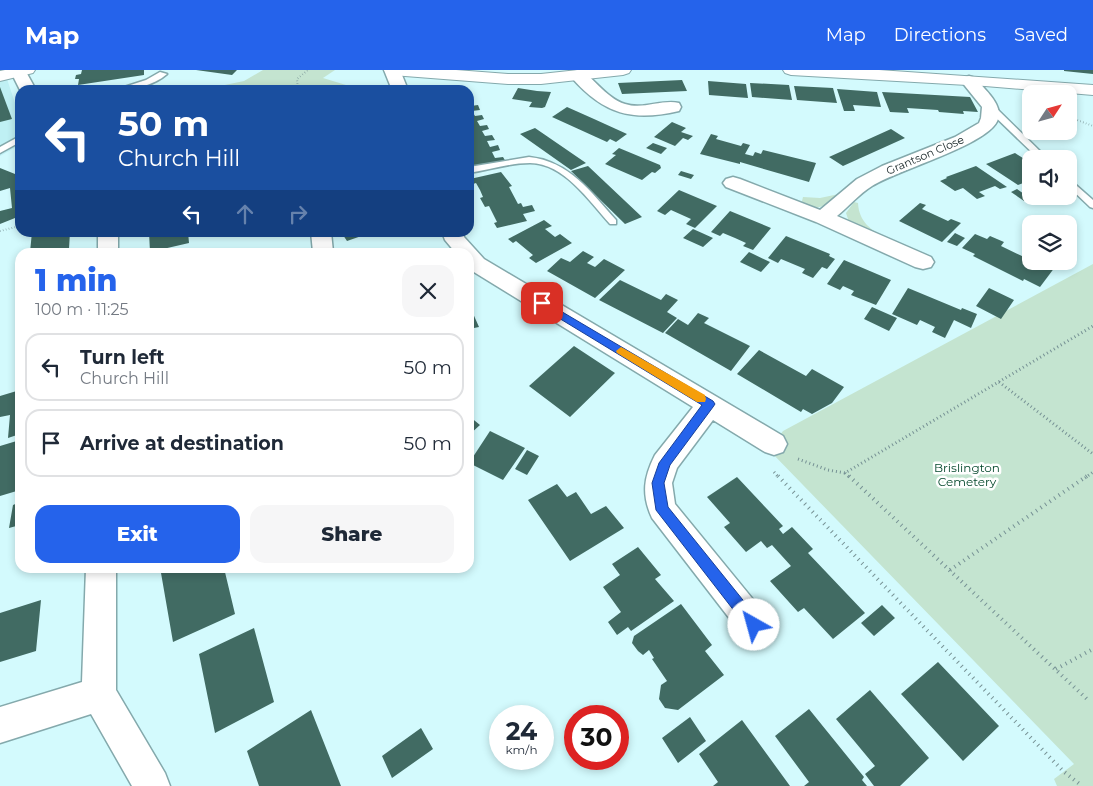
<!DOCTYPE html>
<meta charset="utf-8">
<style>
body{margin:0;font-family:Montserrat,sans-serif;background:#f6f6f7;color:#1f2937;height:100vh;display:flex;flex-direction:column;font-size:19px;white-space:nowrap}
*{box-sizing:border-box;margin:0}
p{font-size:16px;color:#747a83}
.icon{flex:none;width:28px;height:28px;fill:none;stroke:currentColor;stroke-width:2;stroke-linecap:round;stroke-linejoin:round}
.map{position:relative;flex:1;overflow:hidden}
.panel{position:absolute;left:15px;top:178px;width:459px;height:325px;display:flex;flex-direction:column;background:#fff;border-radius:15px;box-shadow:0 2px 8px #0003}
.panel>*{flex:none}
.guide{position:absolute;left:15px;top:15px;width:459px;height:152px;border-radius:15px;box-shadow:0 2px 8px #0003;background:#1a4fa0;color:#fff;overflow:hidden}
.needle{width:32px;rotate:54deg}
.fabs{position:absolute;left:1022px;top:15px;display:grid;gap:10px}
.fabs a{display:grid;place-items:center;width:55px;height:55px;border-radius:10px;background:#fff;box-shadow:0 2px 8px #0003;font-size:25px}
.speed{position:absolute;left:489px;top:635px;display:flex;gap:10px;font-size:25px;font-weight:700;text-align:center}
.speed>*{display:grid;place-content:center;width:65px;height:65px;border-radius:50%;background:#fff;box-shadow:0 2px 8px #0003;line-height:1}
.speed small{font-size:12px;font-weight:400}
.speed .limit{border:8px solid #d22;background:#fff;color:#111}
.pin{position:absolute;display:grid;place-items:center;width:42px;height:42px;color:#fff;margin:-21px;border-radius:10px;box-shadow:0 2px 8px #0006}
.me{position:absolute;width:55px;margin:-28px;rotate:322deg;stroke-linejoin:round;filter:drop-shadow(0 0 4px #0008)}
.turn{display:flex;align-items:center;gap:18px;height:105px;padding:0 20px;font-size:22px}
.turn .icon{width:65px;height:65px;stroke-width:2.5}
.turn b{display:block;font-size:35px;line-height:42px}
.lanes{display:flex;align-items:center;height:48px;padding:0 20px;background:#0003;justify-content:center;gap:25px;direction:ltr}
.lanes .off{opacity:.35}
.round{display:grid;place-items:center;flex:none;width:52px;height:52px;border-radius:15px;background:#f6f6f7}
.overview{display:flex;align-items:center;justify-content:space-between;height:85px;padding:0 20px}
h1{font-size:30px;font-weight:800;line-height:38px;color:#2563eb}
.primary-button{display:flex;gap:10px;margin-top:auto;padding:10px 20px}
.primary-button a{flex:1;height:58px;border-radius:15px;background:#2563eb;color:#fff;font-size:20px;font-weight:800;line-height:58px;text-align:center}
.primary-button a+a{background:#f6f6f7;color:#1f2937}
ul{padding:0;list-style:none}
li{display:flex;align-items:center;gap:15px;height:68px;margin:0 10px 8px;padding:0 10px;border:2px solid #e0e1e3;border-radius:15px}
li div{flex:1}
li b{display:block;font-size:19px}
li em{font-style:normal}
header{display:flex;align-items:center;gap:30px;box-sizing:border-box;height:70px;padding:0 25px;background:#2563eb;color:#fff}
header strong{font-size:24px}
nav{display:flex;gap:28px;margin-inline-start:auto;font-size:18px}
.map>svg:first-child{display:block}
</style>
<header>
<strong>Map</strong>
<nav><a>Map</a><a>Directions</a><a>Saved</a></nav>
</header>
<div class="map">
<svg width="1093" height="716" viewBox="0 0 1093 716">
<rect width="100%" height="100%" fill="#d3fafd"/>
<path fill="#bff0f4" d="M0,0H12L7,9L16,36L20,39V75L0,86Z"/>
<path fill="#c4e4d0" d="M263,0H335L323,8L346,15L336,20H201L244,11Z
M839,124C828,136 821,139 805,137L802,131L803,127L820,128Z
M854,132L858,133C859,152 871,160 886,168L849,152L846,143Z
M1093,194V716H1057L1054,709L1074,694L769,380L783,361Z"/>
<path fill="#416b63" d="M82,0H144V5L78,15L79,9H75L76,5L81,4Z
M196,0H237L232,5Z
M1064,0H1093V4L1064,1Z
M682,10L687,21L622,24L618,13Z
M708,11L746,14L748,28L709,25Z
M750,13L789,15L792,30L752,27Z
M794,16L833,18L837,33L797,30Z
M0,17L12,49L0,52Z
M518,18L537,21L551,22L545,37L542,38L529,37L532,32L512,29Z
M837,19L877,22L881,37L853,35L855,41H844Z
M882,22L970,27L978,42L963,41L964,44L939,42L938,40L907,38L909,43L890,42Z
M469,33L471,36L478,35L480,40L472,41L475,46L482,45L484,49L477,51L480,56L487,55L489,59L482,61L485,66L492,65L495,70L487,71L490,77L498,75L500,80L492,82L495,88L503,87L506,92L469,99Z
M567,37L594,49L627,64L616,72L610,69L607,72L552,47Z
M672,52L686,58L681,62L693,66L688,70L683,68L675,76L654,67Z
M535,58L586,93L571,100L520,64Z
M891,59L905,68L843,96L829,87Z
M711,64L718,66L716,69L741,76L743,73L750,75L745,84L753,86L755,82L761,84L763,80L816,93L809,112L740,92V94L700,84Z
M653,73L667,78L661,84L646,78Z
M619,78L660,95L661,98L655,103L652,102L642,110L605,94L616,85L612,84Z
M1015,83L1031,93V110L1018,115L986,94Z
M588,96L642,147L625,154L571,101Z
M976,96L1007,117L1000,119L995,116L979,122L985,126L977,129L963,118L955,121L940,111L947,108L946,107Z
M0,98L20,106V146L0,154V141L12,138L10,118L0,121Z
M681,101L694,105L691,109L678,105Z
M501,102L512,116L509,117L518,134L521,133L523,137L532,135L535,141L523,144L527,151L497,158L494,153L497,152L489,136L485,137L480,128L483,127L480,120L476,113L473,114L470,109Z
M1017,119L1031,129L1024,131L1011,122Z
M679,120L717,136L695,158L686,154L691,149L671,140L665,145L657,141Z
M920,133L926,135L922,139L948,151L951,149L961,153L942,172L899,151Z
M730,141L771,158L753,180L743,176L746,173L735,168L723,163L720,166L711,162Z
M544,150L552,156L545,159L555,167L560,164L572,173L536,193L529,188L533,185L516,171L513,173L508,169Z
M693,159L702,163L713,168L703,177L683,168Z
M32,162H70L69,179L56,182H30Z
M149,162H188L189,173L150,182Z
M341,162H370V163L347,171Z
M955,163L965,168L957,176L947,172Z
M975,164L987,169L990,166L1004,172L1001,176L1024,187L1027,184L1031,186V191H1044L1055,197L1040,217L1024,209L1023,211L973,186L975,184L962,178Z
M786,166L830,184L829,186L835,189L827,199L822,197L813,208L802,203L805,199L781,189L778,193L768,188Z
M583,181L594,187L587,193L595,197L604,189L625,200L595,228L547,201L561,188L570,192Z
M749,182L770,192L761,202L740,192Z
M844,190L891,210L876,235L851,225L854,221L843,216L840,220L827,214Z
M620,210L661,230L666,224L678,230L667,242L677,248L663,263L599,230Z
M908,218L961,240L962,238L977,244L971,258L954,250L945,268L932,262L935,257L920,250L917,255L892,244Z
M989,218L1014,230L1001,249L976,236Z
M872,237L897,248L889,261L864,249Z
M471,239L479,257L469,259V240Z
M698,243L709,248L704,253L750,276L731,301L665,263L678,249L688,255Z
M19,275L20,306L15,307L17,287Z
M574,276L615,303L570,347L529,316Z
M759,280L806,306L812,299L844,317L832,333L812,344L803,339L801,342L737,304Z
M20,320V364L8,368L10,345L0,347V326Z
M469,346L480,355L469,365Z
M490,361L525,378L503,410L469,393Z
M20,370V420L0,426V376Z
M527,380L539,386L527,405L515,399Z
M737,407L783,456L779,459L783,464L792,457L813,479L808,483L865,543L833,569L804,538L798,542L770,511L791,496L772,475L767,478L761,471L746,482L724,457L730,453L707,427Z
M557,414L567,427L576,422L591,444L606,436L624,458L570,491L528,430Z
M20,432V455L9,458L13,435Z
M638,477L661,505L655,509L674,531L631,561L628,557L617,565L608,552L621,542L603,517L620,505L612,494Z
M174,498H224L235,544L173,572L161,503Z
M41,530L36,581L0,592V543Z
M681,534L712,575L705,581L724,605L678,640L665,638L659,629L661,615L667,611L652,589L654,588L649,580L643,585L638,581L632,573L634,566Z
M882,535L895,548L874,566L861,553Z
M254,558L274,632L215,663L199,584Z
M938,592L999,656L963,691L901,624Z
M870,620L929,688L900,716H874L865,704L875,696L836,649Z
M809,639L864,707L862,710L867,716H804L809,712L775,666Z
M311,640L341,716H259L247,681Z
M690,647L706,671L678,693L662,668Z
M742,650L790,716H713L718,712L699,684Z
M421,658L433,679L392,708L382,686Z"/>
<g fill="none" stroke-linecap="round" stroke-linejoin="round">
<g stroke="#84a9ac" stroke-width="3">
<path id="lane" d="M160,2L167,4C153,16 133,20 115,20L146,10Z
M987,35H993L1048,89H1039L987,39Z
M20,66V72L0,83V77Z
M529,87C569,91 591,122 616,150V154H610C589,131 564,93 530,93C509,93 489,100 469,103V97Z
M1069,109L1093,130V138L1090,137L1069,117Z"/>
</g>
<g stroke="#84a9ac" stroke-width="3">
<path id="street" d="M13,0H25L36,20H20L11,2Z
M384,0H400L408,20H392Z
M578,0C591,3 605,28 625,34C643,40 662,29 679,33L681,37L679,41C632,52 604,44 572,8L570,5L572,2Z
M969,6L975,8C984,19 1003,34 998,49C991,74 897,100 872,116C859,124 848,137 837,146L931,187L934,192L931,197L923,199L915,197L816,152L726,117L723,113L726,109L733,107L740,109L820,140L857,109L882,96L955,67L979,53L981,48L982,37L961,11L963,8Z
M98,162H118V182H98Z
M311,162H331L333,182H313Z
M442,162H462L464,167L484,189L783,366L787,374L783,382L774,385L765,382L713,350L677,398L672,413L675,434L765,544L770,555L765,566L754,571L743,566L652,448C641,424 644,407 655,385L693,337L469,199V182H455L445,170Z
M86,498H116V620L165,703L170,716H132L91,644L0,673V637L82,612Z"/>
</g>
<g stroke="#84a9ac" stroke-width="2">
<path id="secondary" d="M5,0H35L33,3L0,11V1Z
M384,0H456L508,4H541L578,0H631L629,3L623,5L541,14H508L392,5L386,3Z
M783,0H879L1093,15V25L985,16L791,5L785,3Z"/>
</g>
<path stroke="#769194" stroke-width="2" stroke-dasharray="0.5 2.5" stroke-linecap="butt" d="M298,20L297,9L308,0
M1069,47L1093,56
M0,161L20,156"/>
<path stroke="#769194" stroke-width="3" stroke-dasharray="1 3" stroke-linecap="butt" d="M999,312L1093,384
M798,389L828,400L845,403L1093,256
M774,402L779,408
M845,403L850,408
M1085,408L1093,402"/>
<path stroke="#769194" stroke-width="4" stroke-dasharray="1 4.5" stroke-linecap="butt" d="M778,406L1063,701L1082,716
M849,406L1088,630
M950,500L1087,406
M1056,599L1093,579"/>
<use href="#lane" fill="#fff" fill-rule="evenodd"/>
<use href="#street" fill="#fff" fill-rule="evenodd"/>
<use href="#secondary" fill="#fff" fill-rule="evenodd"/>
</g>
<path fill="#2563eb" stroke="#184099" d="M542,230L713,331L715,334L713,337L670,395L664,413L668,437L759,550L761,555L759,560L754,562L749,560L656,440L652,413L659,393L702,335L539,236V231Z"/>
<path fill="#f59e0b" d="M621,277L705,325L706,329L705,332H697L617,283L616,281Z"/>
<g text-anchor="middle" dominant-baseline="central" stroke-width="5" stroke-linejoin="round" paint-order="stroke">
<g font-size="11" fill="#162426" stroke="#fff">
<text transform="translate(925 85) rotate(-23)">Grantson Close</text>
</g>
<g font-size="12" fill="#04482c" stroke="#fff">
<text x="967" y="397">Brislington<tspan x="967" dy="14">Cemetery</tspan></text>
</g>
</g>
</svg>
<div class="fabs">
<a><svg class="needle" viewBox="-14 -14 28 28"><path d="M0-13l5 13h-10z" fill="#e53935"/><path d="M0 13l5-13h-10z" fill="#747a83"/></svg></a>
<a><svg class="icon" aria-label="sound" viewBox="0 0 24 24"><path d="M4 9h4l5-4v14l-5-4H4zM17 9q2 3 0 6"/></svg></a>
<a><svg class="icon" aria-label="layers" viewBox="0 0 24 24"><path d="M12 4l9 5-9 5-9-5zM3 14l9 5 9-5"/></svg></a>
</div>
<div class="speed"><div>24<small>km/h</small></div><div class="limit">30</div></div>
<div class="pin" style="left:542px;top:233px;background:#d93025"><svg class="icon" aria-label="arrive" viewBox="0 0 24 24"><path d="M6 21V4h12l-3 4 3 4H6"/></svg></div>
<svg class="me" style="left:754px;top:555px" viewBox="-20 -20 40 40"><circle r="19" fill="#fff"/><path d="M0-13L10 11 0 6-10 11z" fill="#2563eb"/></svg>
<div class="guide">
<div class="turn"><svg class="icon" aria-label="left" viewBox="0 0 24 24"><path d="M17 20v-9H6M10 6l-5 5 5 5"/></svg><div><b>50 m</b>Church Hill</div></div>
<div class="lanes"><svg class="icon" aria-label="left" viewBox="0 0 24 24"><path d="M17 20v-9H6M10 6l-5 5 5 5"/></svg><svg class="icon off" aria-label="ahead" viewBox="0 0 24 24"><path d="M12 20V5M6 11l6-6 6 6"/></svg><svg class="icon off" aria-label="right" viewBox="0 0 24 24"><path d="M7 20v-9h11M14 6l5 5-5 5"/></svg></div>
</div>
<section class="panel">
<div class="overview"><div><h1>1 min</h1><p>100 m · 11:25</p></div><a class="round"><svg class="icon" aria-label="close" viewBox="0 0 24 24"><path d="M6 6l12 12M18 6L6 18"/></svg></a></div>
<ul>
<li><svg class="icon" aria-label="left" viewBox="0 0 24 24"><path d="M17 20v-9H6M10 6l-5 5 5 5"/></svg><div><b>Turn left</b><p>Church Hill</p></div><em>50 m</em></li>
<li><svg class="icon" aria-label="arrive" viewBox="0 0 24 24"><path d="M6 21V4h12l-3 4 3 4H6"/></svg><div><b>Arrive at destination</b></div><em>50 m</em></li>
</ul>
<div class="primary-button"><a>Exit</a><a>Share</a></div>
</section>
</div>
